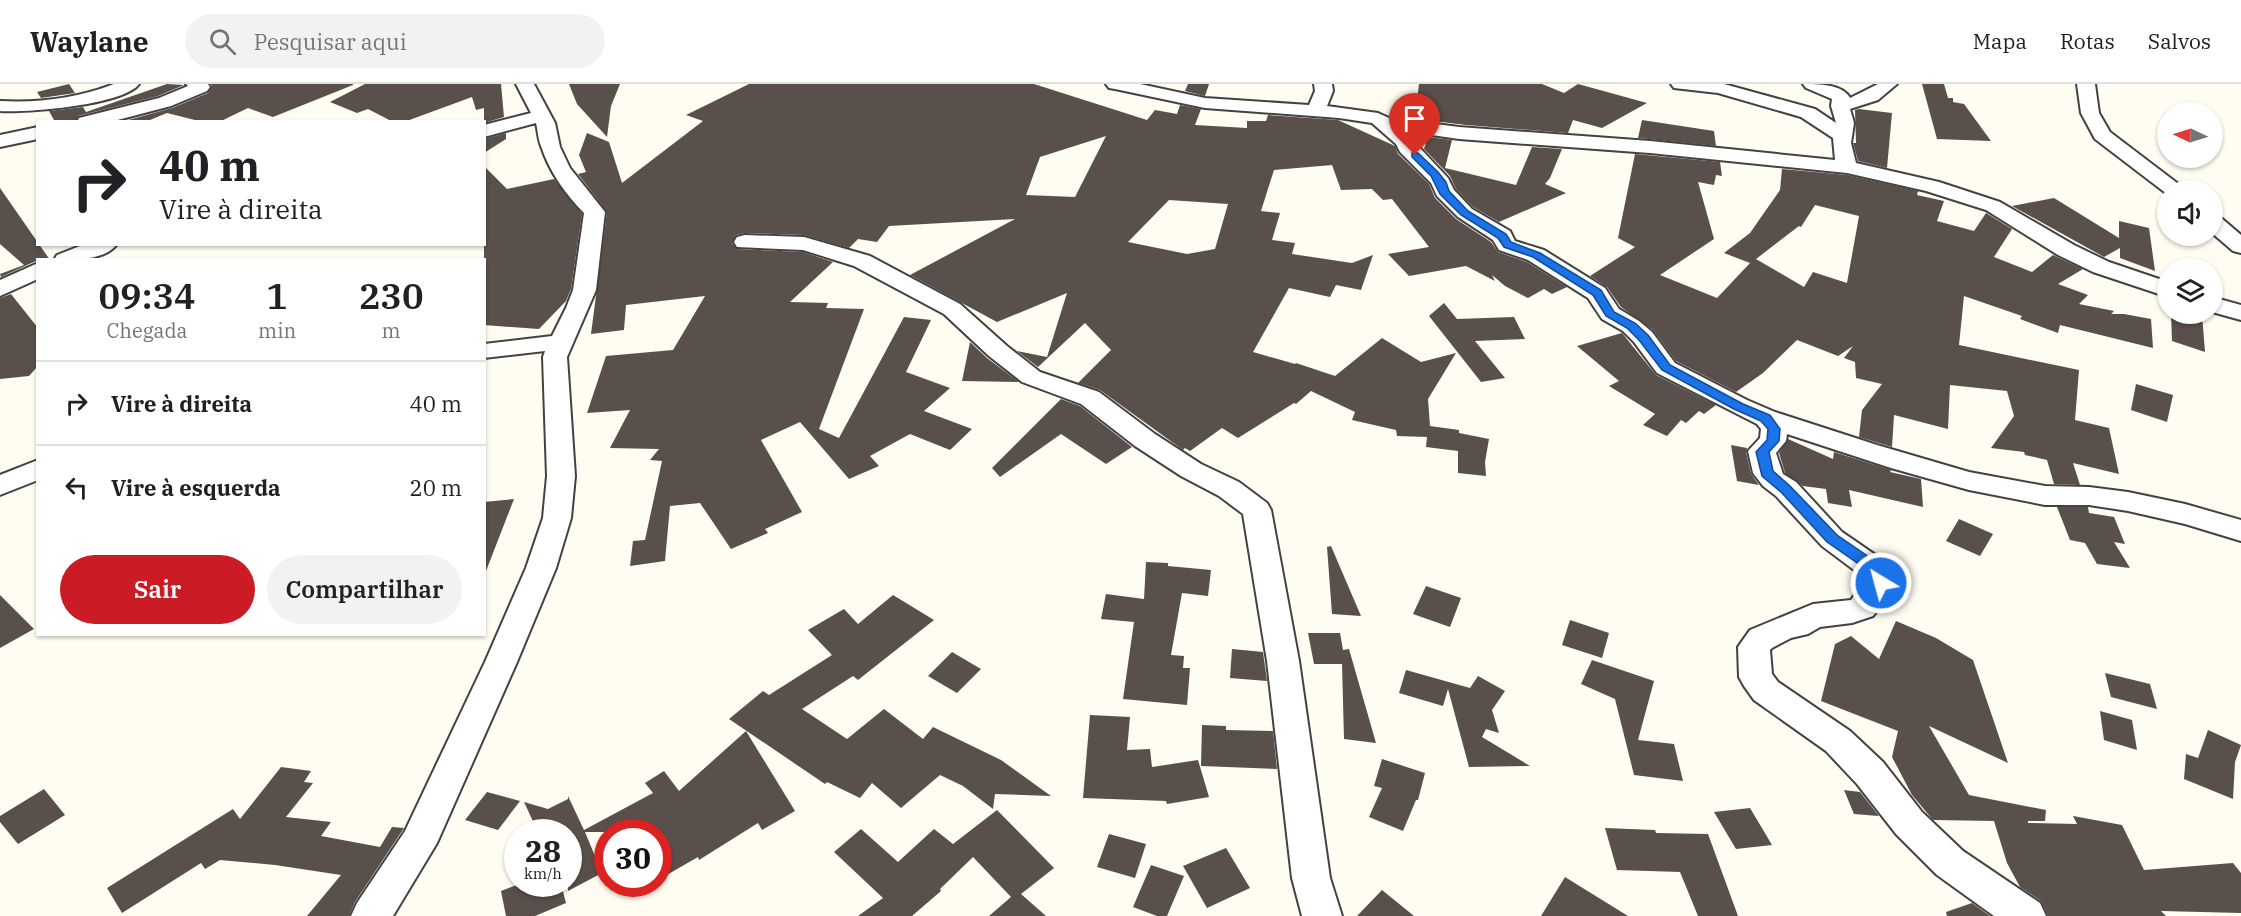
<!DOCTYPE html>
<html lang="pt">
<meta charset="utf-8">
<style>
body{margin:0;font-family:"IBM Plex Serif",serif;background:#f2f2f2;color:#202124;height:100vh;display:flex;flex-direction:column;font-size:22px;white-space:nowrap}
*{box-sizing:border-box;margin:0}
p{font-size:20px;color:#757577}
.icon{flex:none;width:33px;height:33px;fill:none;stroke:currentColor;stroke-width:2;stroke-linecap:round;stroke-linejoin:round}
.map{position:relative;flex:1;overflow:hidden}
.drawer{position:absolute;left:36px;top:174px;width:450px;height:378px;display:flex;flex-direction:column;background:#fff;border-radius:0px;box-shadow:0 2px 4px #0004}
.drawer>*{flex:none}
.banner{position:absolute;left:36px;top:36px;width:450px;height:126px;border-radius:0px;box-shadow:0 2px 4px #0004;background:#fff;color:#202124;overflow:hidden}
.needle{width:39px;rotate:274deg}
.tools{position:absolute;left:2157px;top:18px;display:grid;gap:12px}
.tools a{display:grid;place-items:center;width:66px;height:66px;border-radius:50%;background:#fff;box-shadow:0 2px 4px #0004;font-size:30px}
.speed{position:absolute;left:504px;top:735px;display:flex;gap:12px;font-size:30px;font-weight:700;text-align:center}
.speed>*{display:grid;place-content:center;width:78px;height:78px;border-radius:50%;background:#fff;box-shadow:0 2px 4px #0004;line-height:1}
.speed small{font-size:15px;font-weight:400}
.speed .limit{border:9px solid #d22;background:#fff;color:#111}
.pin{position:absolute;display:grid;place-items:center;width:51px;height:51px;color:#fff;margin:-62px -26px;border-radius:50% 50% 50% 0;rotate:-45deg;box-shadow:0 0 6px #0007}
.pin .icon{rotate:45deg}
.me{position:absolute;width:66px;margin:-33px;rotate:323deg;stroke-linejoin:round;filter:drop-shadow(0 0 4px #0008)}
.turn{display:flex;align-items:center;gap:21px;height:126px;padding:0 24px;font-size:27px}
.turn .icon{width:78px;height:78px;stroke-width:2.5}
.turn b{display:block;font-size:42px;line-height:51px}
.eta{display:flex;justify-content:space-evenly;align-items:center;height:102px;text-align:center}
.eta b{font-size:36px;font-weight:600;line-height:42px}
.cta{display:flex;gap:12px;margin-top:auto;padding:12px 24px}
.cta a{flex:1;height:69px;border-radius:36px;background:#cb1c26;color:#fff;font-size:24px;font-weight:600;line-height:69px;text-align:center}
.cta a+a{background:#f2f2f2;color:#202124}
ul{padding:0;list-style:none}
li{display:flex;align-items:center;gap:18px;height:84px;padding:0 24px;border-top:2px solid #e0e0e0}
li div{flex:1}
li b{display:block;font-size:22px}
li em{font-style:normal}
header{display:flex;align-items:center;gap:36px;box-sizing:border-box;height:84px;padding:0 30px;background:#fff;border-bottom:2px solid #e0e0e0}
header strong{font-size:28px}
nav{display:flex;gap:33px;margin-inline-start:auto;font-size:21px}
.search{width:420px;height:54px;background:#f2f2f2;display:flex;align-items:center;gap:15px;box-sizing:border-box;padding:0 21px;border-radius:33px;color:#757577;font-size:22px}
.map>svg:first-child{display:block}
</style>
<header>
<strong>Waylane</strong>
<div class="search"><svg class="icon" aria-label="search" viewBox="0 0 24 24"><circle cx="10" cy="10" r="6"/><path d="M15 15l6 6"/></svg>Pesquisar aqui</div>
<nav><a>Mapa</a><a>Rotas</a><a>Salvos</a></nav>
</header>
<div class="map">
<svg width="2241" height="832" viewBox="0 0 2241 832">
<rect width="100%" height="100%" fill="#fffcf2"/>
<path fill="#59504b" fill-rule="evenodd" d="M69,0L75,9L41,14L37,8Z
M167,0L184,1L158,12L78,32L75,38H55L49,27L83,23L86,28Z
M211,0H353V1L273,33L248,24L219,38H203L167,29L145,38H121L172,24L208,9L212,3Z
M365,0H501L504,33L484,39V24L476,26L472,13L404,38H393L368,25L357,29L330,18Z
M569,0H620L611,22L607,53L577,20Z
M749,0H1034L1147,36L1155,26L1177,30L1180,21L1201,25L1195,41L1247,44V37H1266L1268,31L1338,36L1395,62L1398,70L1429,100L1435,114L1456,135L1491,158L1498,168L1527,178L1567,203L1552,210L1544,205L1528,214L1505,202L1492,191L1495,197L1466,182L1409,192L1388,170L1429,163L1392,115L1383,116L1372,105L1341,106L1332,81L1274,86L1261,127L1280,129L1272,156L1295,159L1292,170L1352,179L1373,171L1361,206L1336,201L1330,213L1289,204L1253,268L1295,280L1296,279L1335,292L1382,254L1421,278L1456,269L1428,315L1430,342L1459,346V349L1489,355L1485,378L1486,392L1458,389V367L1426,363L1427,353L1397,352L1396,346L1352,336L1355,328L1311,307L1296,320L1294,319L1238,354L1222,344L1190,367L1185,364L1183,366L1100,306L1078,299L1111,266L1085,239L1038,283L1017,267L1047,273L1067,209L997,238L910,191L1015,135L889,142L877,158L858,155L849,164L804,151L745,149L736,151L732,159L737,165L803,168L833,178L790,218L828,219L826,224L864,225L819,345L839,354L904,233L931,236L906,288L950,304L924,327L972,345L950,366L910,350L870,372L879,382L849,395L800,338L761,356L802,428L765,445L768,449L731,465L700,419L670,422L665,477L630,482L633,457L645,456L662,377L650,376L659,365L610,364L630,326L587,329L606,272L673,266L705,212L626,221L624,246L591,250L607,128L578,90L586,88L579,71L587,49L609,58L622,99L703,37L686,31ZM1106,52L1075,113L1026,111L1040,73ZM1169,116L1228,120L1215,165L1187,170L1128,158Z
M1188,0H1209L1205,12L1185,7Z
M1419,0H1542L1564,9L1578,0L1647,19L1602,44L1573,36L1568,49L1466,41L1433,37L1435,30L1416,25Z
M1922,0H1944L1948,14H1953V18L1964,20L1991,57L1937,55Z
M1859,25L1892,29L1887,84L1858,77L1853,59H1856L1855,26Z
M1642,36L1714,47L1716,62L1638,54Z
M506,49V55L484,69V55Z
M1428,53L1452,56L1445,84L1516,101L1532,63L1562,65L1550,94L1545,100L1566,109L1499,138L1473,123L1456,105L1450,92L1424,65Z
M1635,70L1720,78L1722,92L1716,91L1714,101L1698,98L1714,155L1660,191L1717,214L1750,179L1724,169L1750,149L1780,106L1782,85L1847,91L1918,107L1917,111L1944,117L1937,137L1974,147L1986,129L2012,145L1994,173L2032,188L2053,171L2083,185L2058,200L2088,211L2079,220L2114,227L2111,230H2124L2151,235L2153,264L2060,241L2058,249L2020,235L2022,232L1964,212L1959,261L2079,286L2075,336L2109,344L2119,390L2073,379L2080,401L2054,400L2047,376L2025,371L2024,368L1991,364L2014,332L2007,307L1950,301L1948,345L1894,331L1892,363L1859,353L1862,326L1882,300L1856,294L1855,278L1844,274L1853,262L1838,272L1797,256L1763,289L1736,308L1676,277L1653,246L1621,223L1607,203L1590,192L1635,163L1618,154ZM1815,121L1859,132L1847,199L1813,188L1804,203L1756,175L1799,142L1801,143Z
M484,82L507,105L554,95L582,130L571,205L566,217L539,245L484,241Z
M0,104L50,176H38L1,193L0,190L24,181L0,160Z
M2054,114L2119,154V137L2149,144L2155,187L2120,174V164L2104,173L2012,122Z
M11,210L38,244V282L29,292L0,295V214Z
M1444,219L1457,235L1514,233L1525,255L1475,257L1505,294L1481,298L1429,232Z
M2171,230H2202L2205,268L2172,257Z
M1622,249L1656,291L1716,321L1704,330L1699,327L1686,339L1681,336L1667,352L1643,341L1655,330L1609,302L1619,297L1577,262Z
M970,258L987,274L1019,298L962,297Z
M2136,300L2173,311L2167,338L2131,326Z
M1061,315L1080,322L1132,363L1106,380L1061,350L1000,393L992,384Z
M1788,355L1833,375L1834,368L1891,386L1890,388L1921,395L1923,423L1849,406L1852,423L1828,419L1826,405L1803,402L1785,389L1779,369Z
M1731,361L1747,364L1746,368L1751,390L1759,401L1737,397Z
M514,415L486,487H484V418Z
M2057,423H2088L2089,429L2114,433L2125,460L2114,458L2130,484L2097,480L2085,459L2070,456Z
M1959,435L1993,450L1980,472L1946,457Z
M1331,462L1361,532L1332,530L1327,463Z
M1146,478L1168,479V482L1211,486L1208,512L1182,509L1171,571L1184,572L1183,584H1190L1187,621L1123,615L1134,538L1101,535L1106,510L1144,515Z
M1426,502L1461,514L1450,543L1413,530Z
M0,511L34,545L0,564Z
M893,511L934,536L858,596L853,592L802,625L847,655L884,625L923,655L933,643L1001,676L1051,712L995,710L993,725L963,702L940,691L901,724L872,699L860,714L827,698L825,700L729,635L763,607L769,611L832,571L808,546L844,525L858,540Z
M1570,536L1609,549L1602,574L1562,561Z
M1896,537L1936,554L1973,576L2008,679L1929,642L1969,711L2046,726L2045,737H2028V739L2077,740L2073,732L2122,741L2144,786L2233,779L2241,789V829L2161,827L2166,832H2048L2041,817L2020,803L2007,779L1994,737L1933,736L1912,711L1892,673L1898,647L1821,617L1835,560L1851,552L1879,575Z
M1308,549H1340L1343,566L1349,565L1376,659L1344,655L1342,580H1314Z
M1232,565L1263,568L1267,597L1230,594Z
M952,568L981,585L957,609L928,592Z
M1592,576L1654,597L1638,656L1674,660L1683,697L1634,691L1615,615L1581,600Z
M1406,586L1470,604L1478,592L1505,607L1492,626L1499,649L1486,645L1482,653L1530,682L1469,683L1448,605L1443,622L1399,609Z
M2105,589L2150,600L2157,625L2111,613Z
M2100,627L2132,636L2137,666L2104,656Z
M1090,631L1130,633L1127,666L1150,665L1152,683L1198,676L1209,713L1167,720L1166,717L1083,714Z
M1202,641L1226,642V646L1273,647L1277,685L1201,682Z
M2208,646L2241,661L2235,678L2233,715L2184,695L2186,670L2198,674Z
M746,647L795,727L762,746L758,739L699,776L698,773L658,796V748H585L602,789L568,807V748H538L524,718L548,725L568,715V712L584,746L653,709L645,699L664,687L679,707Z
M1382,675L1425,689L1418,716H1416L1403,747L1369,733L1382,704L1374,702Z
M281,683L311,687L304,698L313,699L286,733L331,738L321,752L380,763L392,743L404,744L355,818L349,832H307L341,791L275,781L220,776L205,785L201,779L122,829L107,804L233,725L240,735Z
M44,705L65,731L18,760L0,738V732Z
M1844,706L1860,708L1879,732L1854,730Z
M487,708L520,717L498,746L465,736Z
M1750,724L1772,761L1736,765L1714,728Z
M997,726L1054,784L1021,810L1046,832H989L1011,813L973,773L940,805L941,807L912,832H858L883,814L834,768L861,745L898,778L934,745L953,760Z
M1605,744L1655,746L1656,749L1708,750L1738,832H1698L1680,788L1617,786Z
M1109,750L1146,760L1135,794L1097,783Z
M1226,764L1250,804L1207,824L1183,782Z
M1151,781L1184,792L1167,832H1157L1133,823Z
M1565,793L1628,832H1541Z
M519,800H561L566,819L535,832H506L501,807Z
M1382,806L1414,832H1357Z
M1972,819L1990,832H1947L1946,828Z"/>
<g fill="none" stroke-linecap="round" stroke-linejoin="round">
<g stroke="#424242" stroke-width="4">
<path id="minor" d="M114,0H139C124,21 26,29 0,27V17C39,19 78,14 114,0Z
M186,0H208L210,3L207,7L171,22L110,38H77L79,34L159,14L188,2Z
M516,0H534L555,39L560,63L570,84L605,128L596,206L567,273L575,392L571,434L556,484L517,578L437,759L393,832H351L357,819L405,747L485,578L526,484L543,434L547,392L543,273L545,267L484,274V260L552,252L566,224L573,206L584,129C566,111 549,87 541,62C538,55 538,47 536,39L484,53V41L531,29Z
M1106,0H1140L1205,14L1309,21L1315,7L1314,0H1332L1333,7L1327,22L1378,29L1389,34L1459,43L1650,57L1835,76L1833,54L1801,33L1718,9L1674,4L1671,0H1724L1815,25L1836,39L1831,22L1832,15L1806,4L1803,0C1818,0 1843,0 1850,14L1878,0H1897L1878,16L1850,25L1854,39L1851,59L1856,79L1939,98L2000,118L2074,161L2109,178L2168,198V213L2093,188L2058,171L1986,126L1926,107L1847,89L1650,69L1459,55L1404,47L1448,94L1454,106L1472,125L1510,147L1515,157L1544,166L1605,204L1619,225L1639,237L1652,248L1675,279L1747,316L1775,328L1877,361L1969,388L2045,402L2089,403L2128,408L2185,420L2241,436V457L2185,440L2128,427L2089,421H2045L1969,406L1891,384L1787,350L1786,357L1776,369L1783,390L1796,398L1842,448L1893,483L1897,491L1892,507L1873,532L1852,539L1820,543L1808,550L1791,554L1772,564L1770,566L1772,590L1778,598L1850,647L1883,678L1922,728L1963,767L2040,819L2046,832H1994L1937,791L1896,750L1857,700L1826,667L1754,616L1744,602L1739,593L1738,563L1750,546L1813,520L1851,516L1866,495L1822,462L1776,412L1763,402L1753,389L1748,367L1760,354L1761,345L1757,340L1657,289L1634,258L1623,247L1602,235L1588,214L1528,176L1499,166L1493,156L1458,133L1437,112L1431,99L1400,68L1396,60L1372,39L1339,34L1205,24L1115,5L1109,4Z
M2077,0H2095L2099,29L2110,48L2181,102L2184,106H2168L2167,110L2095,55L2081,29Z
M38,43V55L0,63V51Z
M2212,132L2220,133L2241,151V169L2233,167L2212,149Z
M745,151L804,153L870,172L960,220L1007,262L1040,288L1099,308L1155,350L1201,380L1239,398L1267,419L1271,426L1299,577L1330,794L1342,832H1302L1292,794L1267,577L1243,430L1219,412L1181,392L1135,362L1081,320L1022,298L989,272L944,230L854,182L803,166L737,163L734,158L737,153Z
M85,160H117C105,177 72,176 54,176L57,171Z
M38,179V195L0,212V196Z
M2212,213L2241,221V236L2212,228Z
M38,376V396L0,411V391Z"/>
</g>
<use href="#minor" fill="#fff" fill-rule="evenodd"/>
</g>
<path fill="#1a73e8" stroke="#114b97" stroke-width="1.5" d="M1412,69H1418L1438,88L1446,98L1449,107L1468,127L1506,150L1511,158L1540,169L1601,206L1614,228L1635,239L1648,251L1670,281L1743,320L1770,331L1780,345L1779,357L1769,368L1773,387L1790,402L1837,451L1885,484L1889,499L1887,502H1876L1873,490L1827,458L1781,408L1762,392L1756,368L1767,356L1768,345L1761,337L1734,325L1662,286L1639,256L1627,244L1606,232L1593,211L1533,173L1504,163L1498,154L1461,131L1440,110L1431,92L1412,73Z"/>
</svg>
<div class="tools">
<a><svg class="needle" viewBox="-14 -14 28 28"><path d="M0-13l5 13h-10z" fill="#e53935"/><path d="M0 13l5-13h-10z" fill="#757577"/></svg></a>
<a><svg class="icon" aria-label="sound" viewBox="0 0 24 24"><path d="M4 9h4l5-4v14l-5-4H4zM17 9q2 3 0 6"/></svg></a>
<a><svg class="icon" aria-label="layers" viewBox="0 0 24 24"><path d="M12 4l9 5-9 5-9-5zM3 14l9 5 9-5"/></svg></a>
</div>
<div class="speed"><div>28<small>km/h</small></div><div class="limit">30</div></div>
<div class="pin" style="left:1415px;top:71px;background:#d93025"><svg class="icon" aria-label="arrive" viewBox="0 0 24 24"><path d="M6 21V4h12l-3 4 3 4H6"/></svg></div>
<svg class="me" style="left:1881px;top:499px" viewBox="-20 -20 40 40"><circle r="17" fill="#1a73e8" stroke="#fff" stroke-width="3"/><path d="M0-11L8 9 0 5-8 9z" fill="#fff"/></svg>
<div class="banner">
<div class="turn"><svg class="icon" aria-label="right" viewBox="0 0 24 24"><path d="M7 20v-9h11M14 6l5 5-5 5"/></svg><div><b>40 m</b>Vire à direita</div></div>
</div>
<section class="drawer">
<div class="eta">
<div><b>09:34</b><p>Chegada</p></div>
<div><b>1</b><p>min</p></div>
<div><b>230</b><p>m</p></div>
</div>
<ul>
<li><svg class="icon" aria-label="right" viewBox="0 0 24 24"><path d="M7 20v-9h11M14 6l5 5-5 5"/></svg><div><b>Vire à direita</b></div><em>40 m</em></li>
<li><svg class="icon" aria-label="left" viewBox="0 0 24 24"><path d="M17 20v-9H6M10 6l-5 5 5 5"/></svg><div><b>Vire à esquerda</b></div><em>20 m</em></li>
</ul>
<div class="cta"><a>Sair</a><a>Compartilhar</a></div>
</section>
</div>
